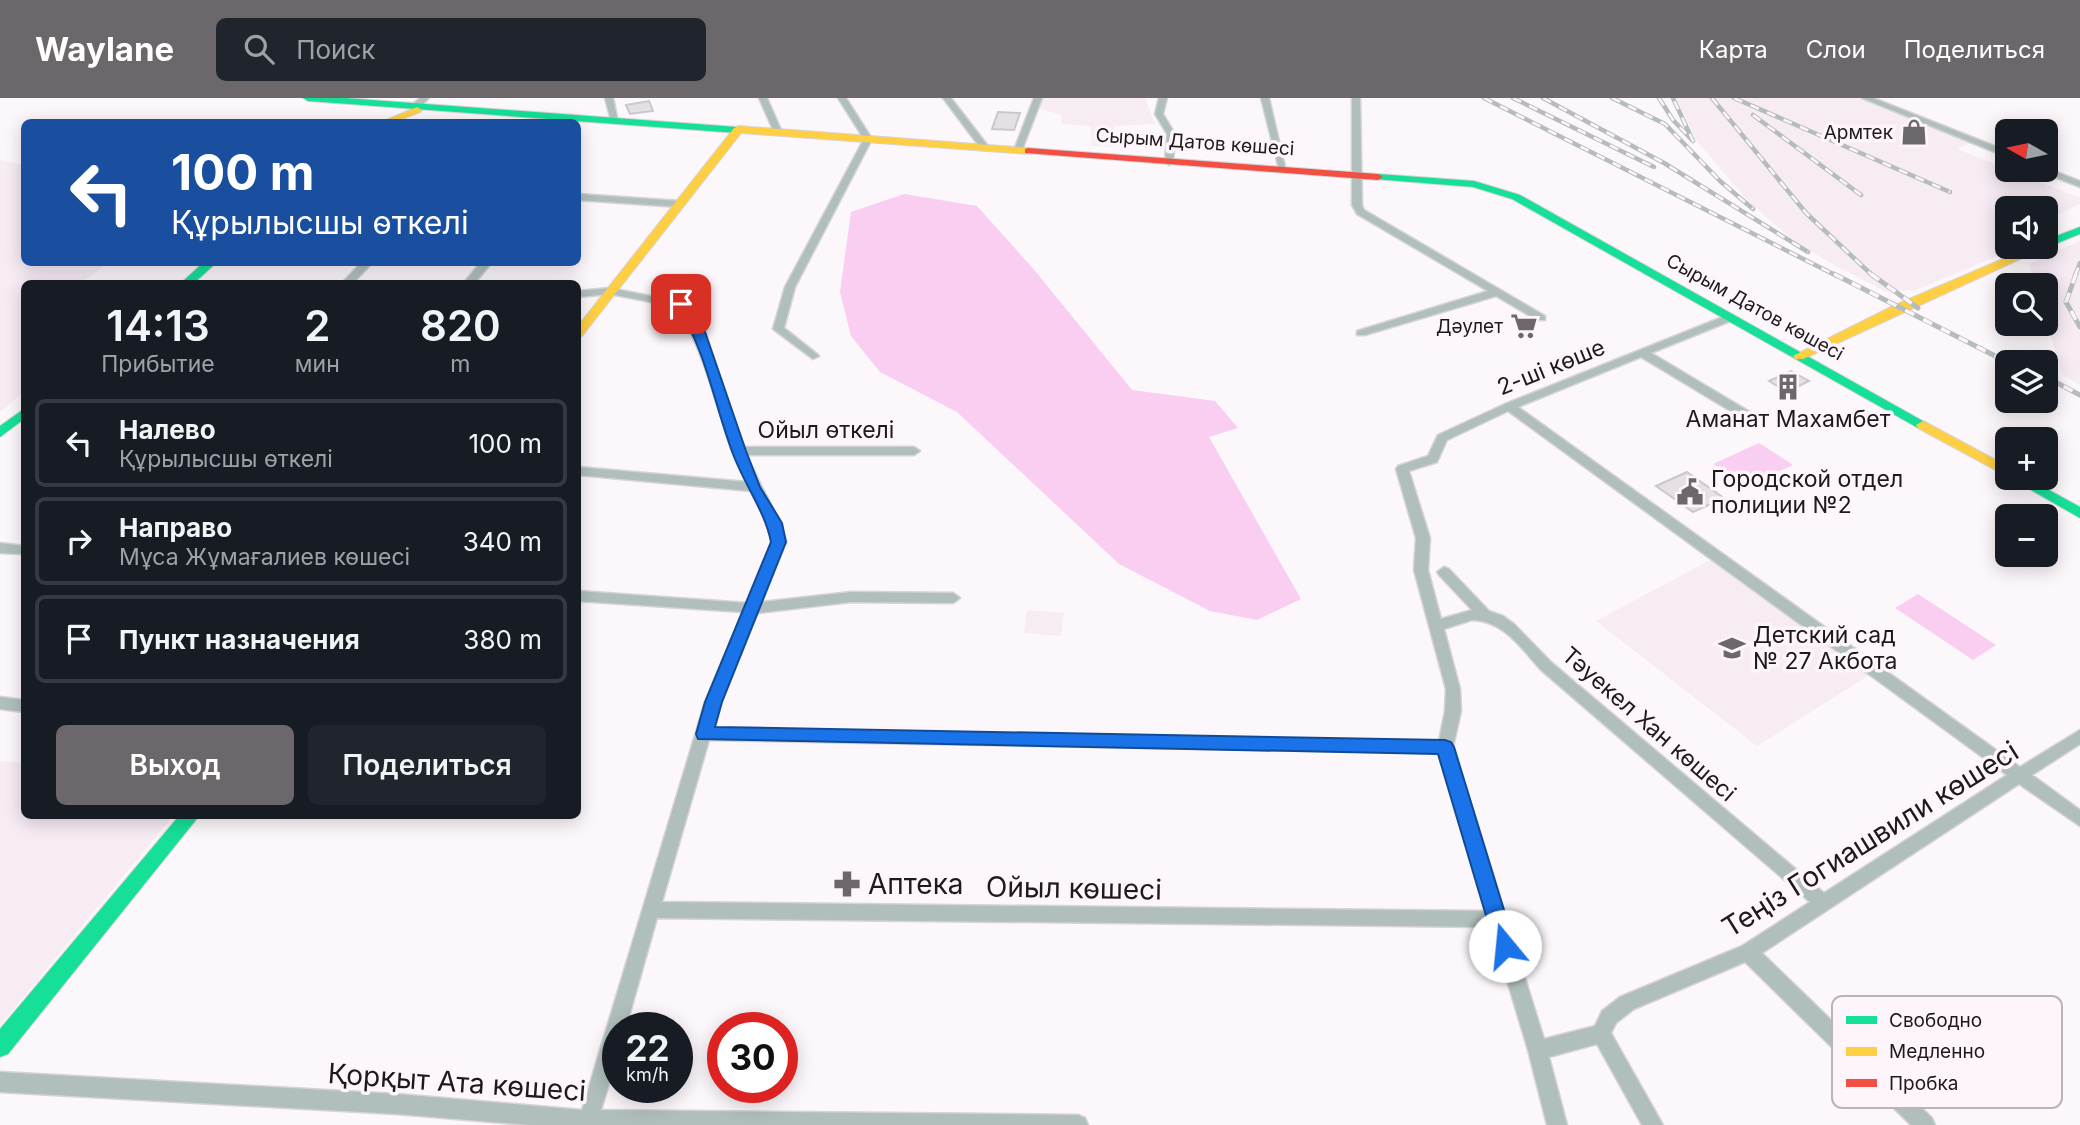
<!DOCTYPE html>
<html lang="ru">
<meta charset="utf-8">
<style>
body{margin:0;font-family:Inter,sans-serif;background:#20242c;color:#f1f3f6;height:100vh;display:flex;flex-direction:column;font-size:26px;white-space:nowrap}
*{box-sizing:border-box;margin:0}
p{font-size:23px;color:#9ea1a6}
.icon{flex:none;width:38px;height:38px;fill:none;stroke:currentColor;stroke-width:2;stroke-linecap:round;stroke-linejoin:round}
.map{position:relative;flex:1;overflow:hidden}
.details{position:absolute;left:21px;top:182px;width:560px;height:539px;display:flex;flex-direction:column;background:#171b24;border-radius:10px;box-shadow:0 4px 18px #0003}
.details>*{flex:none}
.guide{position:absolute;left:21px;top:21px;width:560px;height:147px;border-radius:10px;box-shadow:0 4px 18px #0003;background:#1a4fa0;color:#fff;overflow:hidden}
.needle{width:46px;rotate:279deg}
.controls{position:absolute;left:1995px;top:21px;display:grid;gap:14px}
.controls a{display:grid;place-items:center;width:63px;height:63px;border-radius:10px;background:#171b24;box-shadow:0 4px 18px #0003;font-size:35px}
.speed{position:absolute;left:602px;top:914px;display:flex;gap:14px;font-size:35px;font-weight:700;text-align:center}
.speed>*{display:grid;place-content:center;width:91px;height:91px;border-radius:50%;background:#171b24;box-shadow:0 4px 18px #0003;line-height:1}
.speed small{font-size:18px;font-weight:400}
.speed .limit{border:10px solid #d22;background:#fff;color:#111}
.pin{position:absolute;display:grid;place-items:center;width:60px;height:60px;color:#fff;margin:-30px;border-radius:14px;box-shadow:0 4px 10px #0006}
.me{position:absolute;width:77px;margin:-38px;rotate:343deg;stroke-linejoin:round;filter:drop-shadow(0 0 5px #0008)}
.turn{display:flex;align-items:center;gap:24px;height:147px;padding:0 35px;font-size:32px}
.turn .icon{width:91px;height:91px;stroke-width:2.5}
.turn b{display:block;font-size:49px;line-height:60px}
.eta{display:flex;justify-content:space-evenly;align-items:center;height:119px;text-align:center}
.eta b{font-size:42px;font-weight:600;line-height:49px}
.cta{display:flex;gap:14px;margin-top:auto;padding:14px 35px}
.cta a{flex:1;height:80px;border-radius:10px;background:#6b676a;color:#fff;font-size:28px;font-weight:600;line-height:80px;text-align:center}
.cta a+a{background:#20242c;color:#f1f3f6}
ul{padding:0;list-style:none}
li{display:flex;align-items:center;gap:21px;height:88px;margin:0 14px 10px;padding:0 21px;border:4px solid #363941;border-radius:10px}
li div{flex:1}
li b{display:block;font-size:26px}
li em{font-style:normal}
header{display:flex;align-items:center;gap:42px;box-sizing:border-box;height:98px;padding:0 35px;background:#6b676a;color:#fff}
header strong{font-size:33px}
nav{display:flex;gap:38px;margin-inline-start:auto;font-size:24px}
.search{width:490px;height:63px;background:#20242c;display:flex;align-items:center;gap:18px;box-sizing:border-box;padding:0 24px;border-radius:10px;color:#9ea1a6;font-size:26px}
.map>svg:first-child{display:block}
</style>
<header>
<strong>Waylane</strong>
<div class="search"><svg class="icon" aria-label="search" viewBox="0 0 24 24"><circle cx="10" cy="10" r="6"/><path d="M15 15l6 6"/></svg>Поиск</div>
<nav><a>Карта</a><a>Слои</a><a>Поделиться</a></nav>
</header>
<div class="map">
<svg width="2080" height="1027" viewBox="0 0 2080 1027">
<rect width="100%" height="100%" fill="#fcf7fb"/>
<path fill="#f7ebf4" d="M1042,0H1145L1155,26L1114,28L1115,49L1092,48L1091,28L1061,26L1062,17L1037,10Z
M1676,0H1857L1971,45L1957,51L2080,100V106L2046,122V110H2007V140L1997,145L2012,152L1916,192L1885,193L1834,167L1793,142L1747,102L1697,43Z
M0,62L24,67V164L109,165L80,185L24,186V294L0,314Z
M2080,143V287L2064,278L2061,272L2046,222V187H2035L2029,166Z
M1714,460L1869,577L1757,648L1596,523Z
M1027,512L1064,515L1061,538L1024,535Z
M0,663L24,665V718H173L0,927Z"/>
<path fill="#f9cef0" d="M904,96L977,108L1036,174L1132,292L1215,303L1238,330L1209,339L1301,501L1257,522L1210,513L1119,466L957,314L880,274L851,238L840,194L851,114Z
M1759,345L1793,367L1746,389L1713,366Z
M1918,496L1996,547L1973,562L1895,510Z"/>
<path fill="#e4e0e3" stroke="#ccc7cb" stroke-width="2" d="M649,3L653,13L630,16L626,7Z
M998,14L1020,15L1014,32L992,31Z
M1791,273L1809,283L1787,294L1769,283Z
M1687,374L1724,400L1693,414L1656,388Z"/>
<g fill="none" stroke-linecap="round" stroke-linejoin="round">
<g stroke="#d7d4d6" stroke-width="3">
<path id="street" d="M420,0H429L419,10H413V6Z
M605,0H613L618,24L611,22Z
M759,0H767L782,34L781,36L774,34Z
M838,0H846L872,41L795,189L784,230L817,256L819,258L813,261L773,231L785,189L864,41Z
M943,0H951L988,48V52H982Z
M1034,0H1042L1022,52L1015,54L1014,52Z
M1159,0H1167L1163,16L1175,36L1173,64L1169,67L1165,64L1167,36L1155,16Z
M1261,0H1269L1286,73L1279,71Z
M1352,0H1360L1362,107L1364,112L1545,218V222H1537L1496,198L1365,237H1357V233L1488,193L1357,116L1352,107Z
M1862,0H1873L2007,53V59Z
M2046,70L2080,83V89L2042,74L2041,72H2046Z
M578,96L680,103L685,106L680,109L578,102Z
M362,164H373L352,186H341Z
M481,164H492L474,186H463Z
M610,190L685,205C714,249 725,300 744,349H914L920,353L914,357H746L778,421L786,444L761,504L851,494L953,495L960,500L953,505L851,504L757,515L721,604L713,630L1439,643L1445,613L1446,591L1414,472L1416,440L1396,371L1398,368L1428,358L1438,337L1505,306L1725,218H1733V222L1651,255L1760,320V326H1752L1641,259L1518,309L2020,669L2080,632V646L2032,677L2080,712V728L2019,686L1762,855L1932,1020L1935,1027H1911L1745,864L1634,911L1616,925L1611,935L1663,1027H1642L1597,946L1549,959L1567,1027H1547L1528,952L1491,829L657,820L626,929H618V956L601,1012L1078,1017L1085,1020L1088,1027H529L397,1016L0,994V974L397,996L582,1012L705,604L743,514L578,503V493L747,505L772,444L765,421L751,393L578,377V369L747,384C718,328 711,264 677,209L610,196L578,199V193ZM1508,313L2007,677L1824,795L1551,564L1514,526L1503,518L1489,513L1449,471L1444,469L1437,474L1439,477L1472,512L1441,521L1428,472L1430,440L1409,373L1437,364L1447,342ZM1472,522C1504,523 1521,550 1541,572L1810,804L1742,848L1620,899L1602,913L1595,928L1544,941L1453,649L1461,613L1460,591L1444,531ZM709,642L1439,655L1487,813L662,804Z
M0,445L24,448V456L0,455Z
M0,599L24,602V614L0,611Z"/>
</g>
<g stroke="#d7d4d6" stroke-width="2">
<path id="fast" d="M303,0H345L737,29L742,32L737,35L308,3Z
M1378,76L1474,83L1520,97L1930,327L1923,331L1918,330L1512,101L1473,89L1374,81V77Z
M2080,129V136L2050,148L2044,149L2046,142Z
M204,164H217L193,186H180Z
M24,311V321L0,339V328Z
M2010,380H2027L2080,409V420Z
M179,718H199L8,956L0,959V931Z"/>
</g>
<g stroke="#d7d4d6" stroke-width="2">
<path id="slow" d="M417,9L422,12L420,14L394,24H382Z
M739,28L1028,50L1033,53L1028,56L741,35L582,238L578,239V228L734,30Z
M2031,149H2046L1803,261H1795L1793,258L1895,207Z
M1923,323L2007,368V378L1918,330L1916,327Z"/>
</g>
<g stroke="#d7d4d6" stroke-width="2">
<path id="jam" d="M1028,50L1378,76L1383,79L1378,82L1025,55V51Z"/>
</g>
<use href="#street" fill="#b0bfbd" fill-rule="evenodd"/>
<use href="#fast" fill="#16e098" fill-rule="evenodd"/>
<use href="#slow" fill="#ffcf43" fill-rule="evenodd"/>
<use href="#jam" fill="#f24e42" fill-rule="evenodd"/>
<g stroke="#b6bcbd" stroke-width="4.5">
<path id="rail-far1" d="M1484,0L1837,178
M1513,0L1654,69
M1543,0L1664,65L1808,154
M1612,0L1665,26L1720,83L1753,111
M1659,0L1673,22L1693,43L1673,0
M1712,0L1806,115L1873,178
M1734,0L1950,94
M1753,17L1861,97
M2075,178L2080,165"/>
</g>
<g stroke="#b6bcbd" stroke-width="5">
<path id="rail" d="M1834,176L2007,264
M1871,176L1918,210
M2076,176L2066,204L2080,229
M2046,279L2080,297"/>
</g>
<use href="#rail-far1" stroke="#fef5fc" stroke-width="2.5" stroke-dasharray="9" stroke-linecap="butt"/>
<use href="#rail" stroke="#fef5fc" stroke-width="3.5" stroke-dasharray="10" stroke-linecap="butt"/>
</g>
<path fill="#1a73e8" stroke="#114b97" stroke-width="2" d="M677,204H686L704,231L746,353L760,389L782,425L786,444L722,604L715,629L1445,642L1451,644L1454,649L1515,848L1512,854L1505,857L1498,854L1495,848L1438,656L698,641L696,636L705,604L771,444C765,413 744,386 733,356C714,306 706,251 676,206Z"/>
<defs>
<g id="shop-bare" transform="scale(2.1)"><path d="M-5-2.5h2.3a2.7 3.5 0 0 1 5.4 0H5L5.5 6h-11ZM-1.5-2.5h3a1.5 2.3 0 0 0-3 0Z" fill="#6b676a" stroke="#fef5fc" stroke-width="2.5" paint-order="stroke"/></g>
<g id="supermarket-bare" transform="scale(2.1)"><path d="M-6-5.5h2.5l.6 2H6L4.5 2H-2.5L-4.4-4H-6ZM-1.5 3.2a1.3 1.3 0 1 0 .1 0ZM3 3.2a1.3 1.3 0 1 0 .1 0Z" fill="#6b676a" stroke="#fef5fc" stroke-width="2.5" paint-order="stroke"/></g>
<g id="building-bare" transform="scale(2.1)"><path d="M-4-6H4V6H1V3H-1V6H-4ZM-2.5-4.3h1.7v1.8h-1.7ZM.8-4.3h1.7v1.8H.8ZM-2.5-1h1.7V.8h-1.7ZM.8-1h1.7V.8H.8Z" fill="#6b676a" stroke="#fef5fc" stroke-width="2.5" paint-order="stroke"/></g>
<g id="civic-bare" transform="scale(2.1)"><path d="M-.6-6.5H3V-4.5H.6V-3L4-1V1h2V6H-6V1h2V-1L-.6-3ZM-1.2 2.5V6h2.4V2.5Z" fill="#6b676a" stroke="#fef5fc" stroke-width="2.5" paint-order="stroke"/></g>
<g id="school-bare" transform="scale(2.1)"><path d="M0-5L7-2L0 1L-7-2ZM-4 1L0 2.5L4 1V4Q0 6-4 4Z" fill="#6b676a" stroke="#fef5fc" stroke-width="2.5" paint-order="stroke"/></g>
<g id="pharmacy-bare" transform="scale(2.1)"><path d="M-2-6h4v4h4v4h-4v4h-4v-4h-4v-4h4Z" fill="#6b676a" stroke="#fef5fc" stroke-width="2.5" paint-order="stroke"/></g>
</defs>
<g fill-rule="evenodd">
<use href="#shop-bare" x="1914" y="34"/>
<use href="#supermarket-bare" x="1524" y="228"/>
<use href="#building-bare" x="1788" y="289"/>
<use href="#civic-bare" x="1690" y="394"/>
<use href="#school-bare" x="1732" y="550"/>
<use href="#pharmacy-bare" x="847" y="786"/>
</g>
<g text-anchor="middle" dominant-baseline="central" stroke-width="7" stroke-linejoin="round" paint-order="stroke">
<g font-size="19" fill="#1d1a1c" stroke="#fef5fc" text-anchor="end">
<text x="1893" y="34">Армтек</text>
<text x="1503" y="228">Дәулет</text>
</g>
<g font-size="19" fill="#1d1a1c" stroke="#fef5fc">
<text transform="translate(1195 44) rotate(4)">Сырым Датов көшесі</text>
<text transform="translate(1755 209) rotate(29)">Сырым Датов көшесі</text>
</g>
<g font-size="23" fill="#1d1a1c" stroke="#fef5fc">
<text transform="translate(1551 269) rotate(-22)">2-ші көше</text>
<text x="826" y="332">Ойыл өткелі</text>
<text transform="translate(1649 626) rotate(41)">Тәуекел Хан көшесі</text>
</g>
<g font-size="23" fill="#1d1a1c" stroke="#fef5fc" text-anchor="start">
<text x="1788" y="321" text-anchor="middle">Аманат Махамбет</text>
<text x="1711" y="381">Городской отдел<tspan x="1711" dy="26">полиции №2</tspan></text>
<text x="1753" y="537">Детский сад<tspan x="1753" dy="26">№ 27 Акбота</tspan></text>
</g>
<g font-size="28" fill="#1d1a1c" stroke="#fef5fc">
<text transform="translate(1870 741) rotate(-32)">Теңіз Гогиашвили көшесі</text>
<text transform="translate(1074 790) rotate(1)">Ойыл көшесі</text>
<text transform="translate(457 984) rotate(4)">Қорқыт Ата көшесi</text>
</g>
<g font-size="28" fill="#1d1a1c" stroke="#fef5fc" text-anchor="start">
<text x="868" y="786">Аптека</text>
</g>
</g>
<rect x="1832" y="898" width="230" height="112" rx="10" fill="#fef5fc" stroke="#bab3b9" stroke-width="2"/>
<rect x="1846" y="918" width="31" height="8" fill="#16e098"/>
<rect x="1846" y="949" width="31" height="9" fill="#ffcf43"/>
<rect x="1846" y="981" width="31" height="8" fill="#f24e42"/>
<g font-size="19" fill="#1d1a1c">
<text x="1889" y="929">Свободно</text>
<text x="1889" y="960">Медленно</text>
<text x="1889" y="992">Пробка</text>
</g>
</svg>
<div class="controls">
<a><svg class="needle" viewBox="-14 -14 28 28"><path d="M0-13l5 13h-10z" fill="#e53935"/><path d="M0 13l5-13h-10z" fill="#9ea1a6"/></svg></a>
<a><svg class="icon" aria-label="sound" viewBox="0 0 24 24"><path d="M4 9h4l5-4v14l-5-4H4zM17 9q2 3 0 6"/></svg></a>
<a><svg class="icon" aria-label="search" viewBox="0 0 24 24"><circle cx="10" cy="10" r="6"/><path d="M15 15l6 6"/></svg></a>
<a><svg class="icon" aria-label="layers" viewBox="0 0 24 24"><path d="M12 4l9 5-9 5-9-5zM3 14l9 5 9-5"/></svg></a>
<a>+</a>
<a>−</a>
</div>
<div class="speed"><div>22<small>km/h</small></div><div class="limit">30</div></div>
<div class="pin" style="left:681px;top:206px;background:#d93025"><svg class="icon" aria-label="arrive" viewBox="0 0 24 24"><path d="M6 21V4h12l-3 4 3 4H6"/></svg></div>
<svg class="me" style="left:1505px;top:848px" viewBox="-20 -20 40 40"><circle r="19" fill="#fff"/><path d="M0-13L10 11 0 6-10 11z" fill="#1a73e8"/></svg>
<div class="guide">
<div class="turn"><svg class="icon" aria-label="left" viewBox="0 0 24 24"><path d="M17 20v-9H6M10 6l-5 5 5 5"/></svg><div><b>100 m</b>Құрылысшы өткелі</div></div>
</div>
<section class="details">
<div class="eta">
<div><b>14:13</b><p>Прибытие</p></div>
<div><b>2</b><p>мин</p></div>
<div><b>820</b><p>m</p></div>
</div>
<ul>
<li><svg class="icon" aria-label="left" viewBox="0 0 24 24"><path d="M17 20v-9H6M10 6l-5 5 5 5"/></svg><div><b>Налево</b><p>Құрылысшы өткелі</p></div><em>100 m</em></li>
<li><svg class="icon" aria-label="right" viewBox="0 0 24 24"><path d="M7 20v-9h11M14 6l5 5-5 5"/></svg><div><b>Направо</b><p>Мұса Жұмағалиев көшесі</p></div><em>340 m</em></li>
<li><svg class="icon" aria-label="arrive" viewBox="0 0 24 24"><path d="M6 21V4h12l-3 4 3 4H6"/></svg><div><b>Пункт назначения</b></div><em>380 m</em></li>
</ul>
<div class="cta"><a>Выход</a><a>Поделиться</a></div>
</section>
</div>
